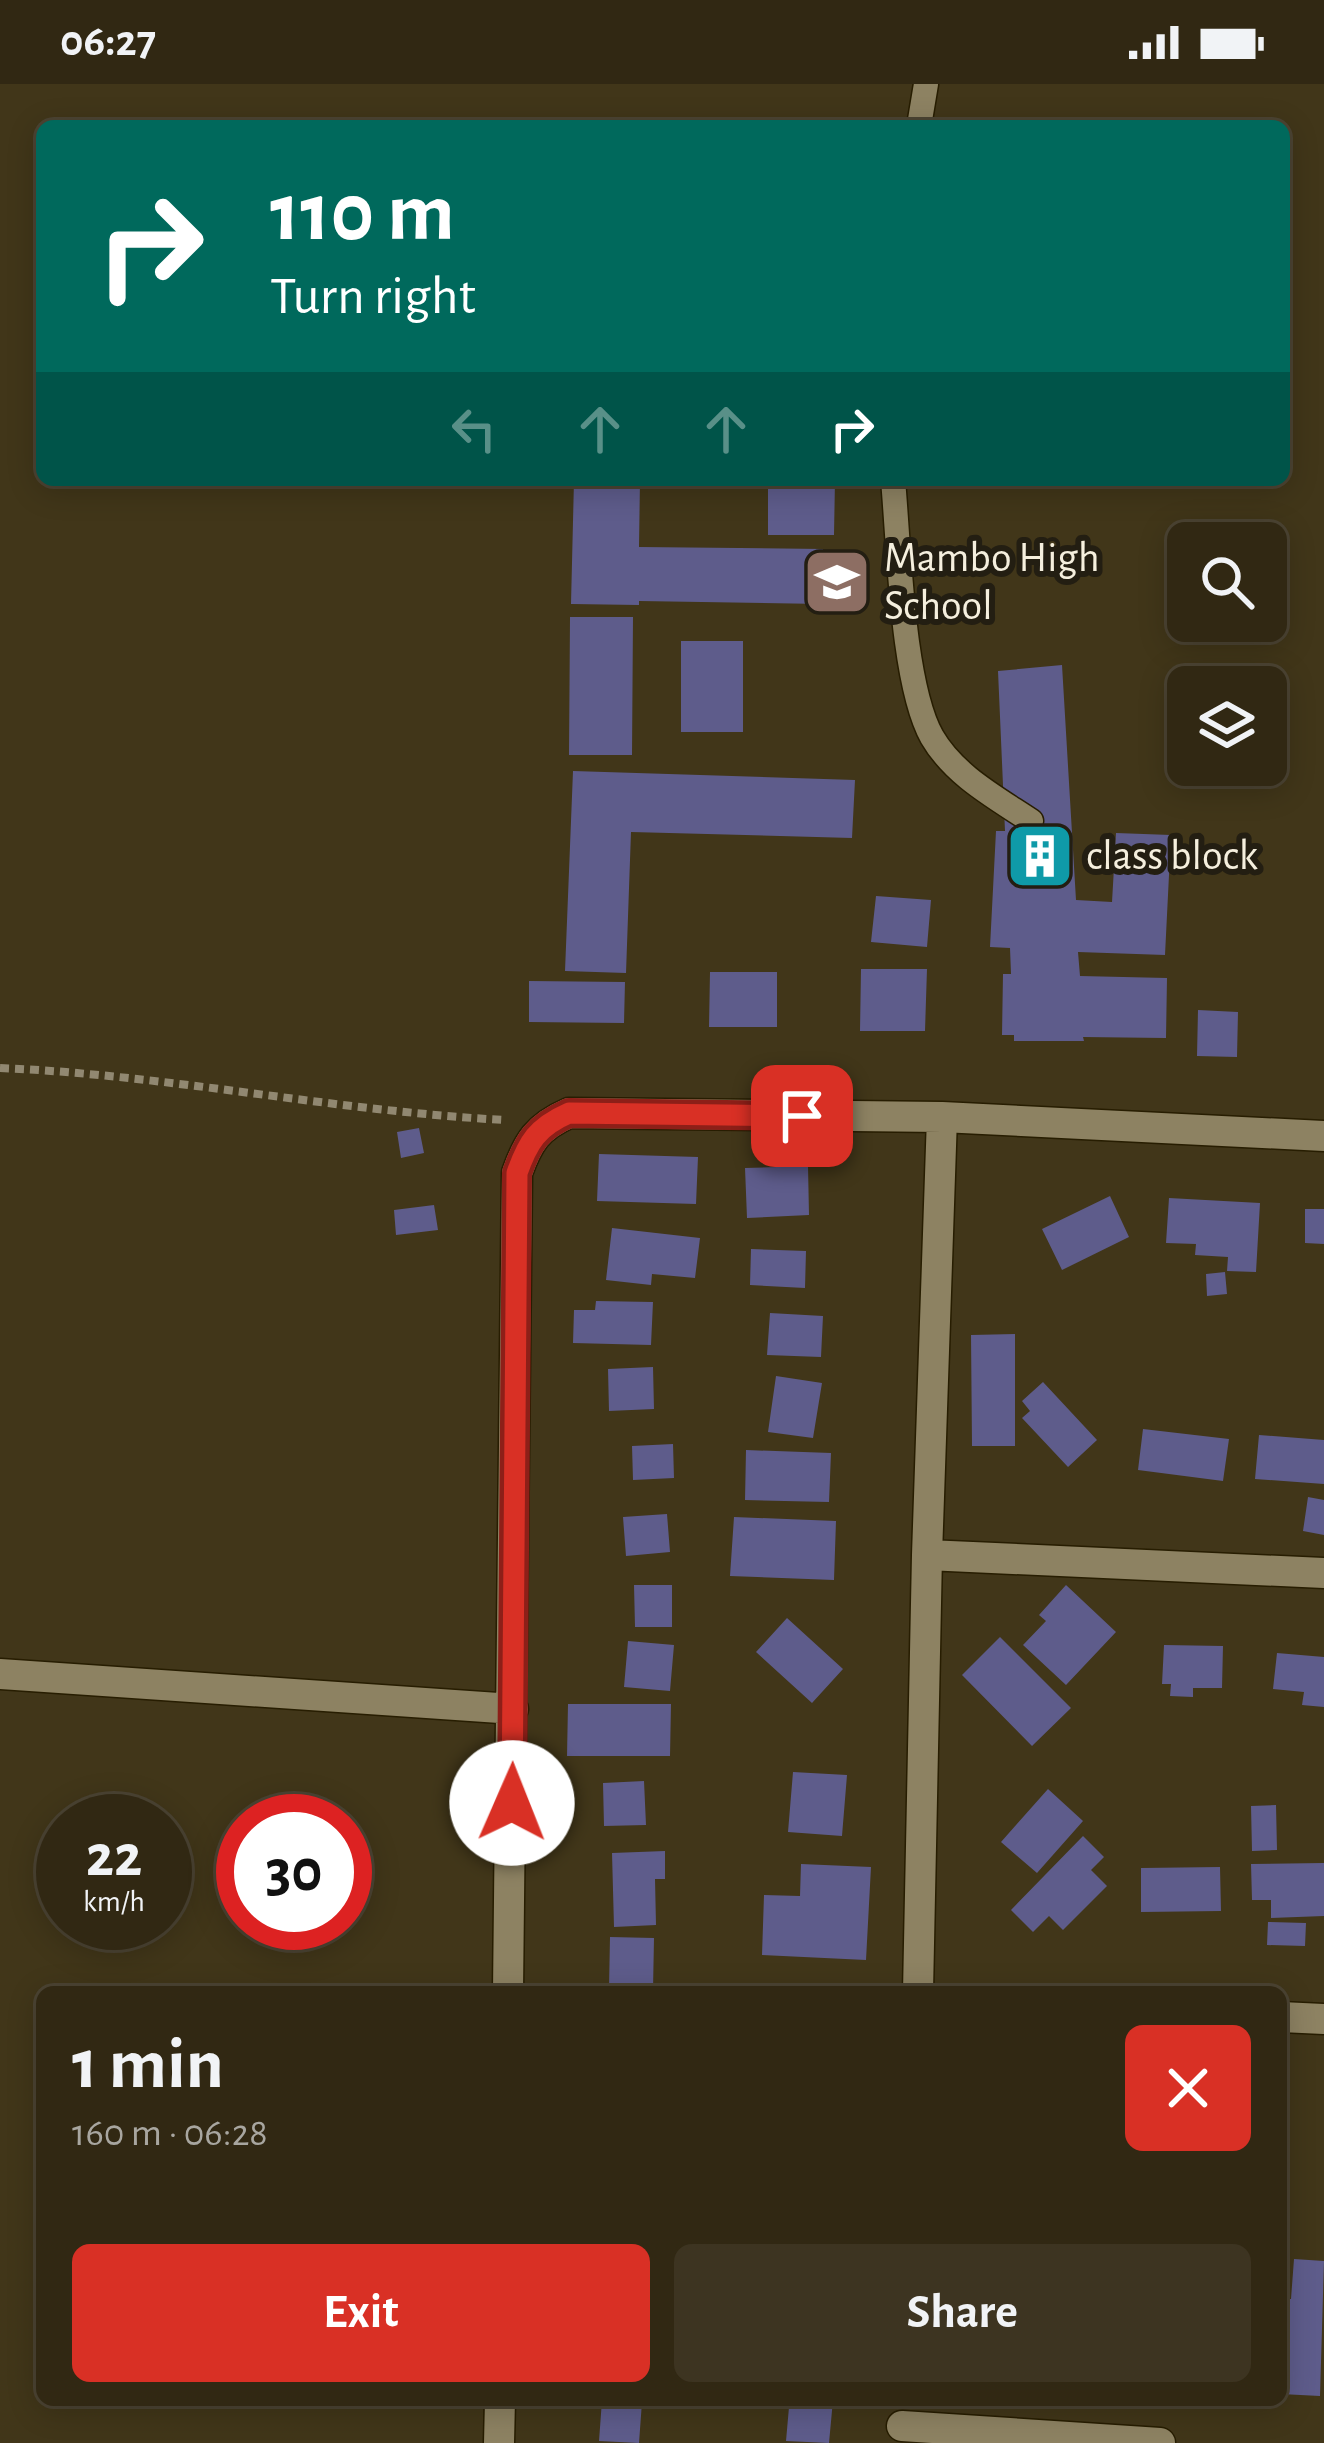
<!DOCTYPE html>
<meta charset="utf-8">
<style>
body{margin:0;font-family:"Alegreya Sans",sans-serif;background:#3d3421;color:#f1f3f6;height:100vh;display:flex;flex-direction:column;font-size:45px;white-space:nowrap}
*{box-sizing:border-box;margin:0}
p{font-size:39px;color:#a8a6a0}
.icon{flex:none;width:66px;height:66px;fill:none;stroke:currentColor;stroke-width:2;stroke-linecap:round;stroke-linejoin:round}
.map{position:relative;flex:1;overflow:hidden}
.details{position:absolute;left:36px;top:1902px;width:1251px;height:420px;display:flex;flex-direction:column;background:#312813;border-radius:18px;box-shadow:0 6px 30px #0003,0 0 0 3px #4c4433}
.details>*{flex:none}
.top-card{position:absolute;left:36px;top:36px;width:1254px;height:366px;border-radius:18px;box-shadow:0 6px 30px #0003,0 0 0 3px #4c4433;background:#00695c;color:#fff;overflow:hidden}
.fabs{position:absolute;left:1167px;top:438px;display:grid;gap:24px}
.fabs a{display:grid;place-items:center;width:120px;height:120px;border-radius:18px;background:#312813;box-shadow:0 6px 30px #0003,0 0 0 3px #4c4433;font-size:60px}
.speed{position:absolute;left:36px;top:1710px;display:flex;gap:24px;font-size:60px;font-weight:700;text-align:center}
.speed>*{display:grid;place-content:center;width:156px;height:156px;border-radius:50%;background:#312813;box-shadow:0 6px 30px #0003,0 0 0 3px #4c4433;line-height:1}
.speed small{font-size:30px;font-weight:400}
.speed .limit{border:18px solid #d22;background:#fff;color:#111}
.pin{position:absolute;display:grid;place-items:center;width:102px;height:102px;color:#fff;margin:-51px;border-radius:24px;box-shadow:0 6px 18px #0006}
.me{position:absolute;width:132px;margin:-66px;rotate:1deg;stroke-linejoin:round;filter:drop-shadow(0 0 9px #0008)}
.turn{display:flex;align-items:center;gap:42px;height:252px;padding:0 36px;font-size:54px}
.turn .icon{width:156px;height:156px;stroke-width:2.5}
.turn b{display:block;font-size:84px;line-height:102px}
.lanes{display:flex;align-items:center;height:114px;padding:0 36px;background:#0003;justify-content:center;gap:60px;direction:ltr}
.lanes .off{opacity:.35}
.round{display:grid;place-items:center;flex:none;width:126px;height:126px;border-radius:18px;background:#3d3421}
.head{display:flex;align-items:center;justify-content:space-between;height:204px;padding:0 36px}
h1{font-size:72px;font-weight:600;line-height:90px}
.button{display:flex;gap:24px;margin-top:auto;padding:24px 36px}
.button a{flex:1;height:138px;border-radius:18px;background:#d93025;color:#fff;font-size:48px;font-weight:600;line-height:138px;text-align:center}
.button a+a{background:#3d3421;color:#f1f3f6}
.status{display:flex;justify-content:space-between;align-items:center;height:84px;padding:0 60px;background:#312813;direction:ltr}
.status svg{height:33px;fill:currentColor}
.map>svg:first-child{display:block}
</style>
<div class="status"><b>06:27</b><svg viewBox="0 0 49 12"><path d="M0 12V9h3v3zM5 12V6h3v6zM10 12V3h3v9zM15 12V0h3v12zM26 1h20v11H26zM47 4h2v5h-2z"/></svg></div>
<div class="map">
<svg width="1324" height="2359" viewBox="0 0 1324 2359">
<rect width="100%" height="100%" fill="#413619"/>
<path fill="#5e5c8b" d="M574,396H640L639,463L823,465V520L639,517V521L571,520Z
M768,396H835L834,451H768Z
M570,533H633L632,671H569Z
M681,557H743V648H681Z
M1062,581L1076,816L1112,818L1116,749L1171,751L1165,871L1078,868L1080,892L1167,894L1166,954L1083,953L1084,957H1014V951H1002L1003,890H1011L1010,864L990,863L996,747H1005L998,587Z
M573,687L855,696L852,754L631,748L626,889L565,887Z
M876,812L931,816L927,863L871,858Z
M861,885H927L925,947H860Z
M710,888H777V943H709Z
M529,897L625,898L624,939L529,938Z
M1198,926L1238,928L1237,973L1197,972Z
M419,1044L424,1069L401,1074L397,1048Z
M599,1070L698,1073L696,1120L597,1117Z
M808,1082L809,1131L747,1134L745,1084Z
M1110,1112L1129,1153L1062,1186L1042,1145Z
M1169,1114L1260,1119L1256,1188L1227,1187L1228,1173L1195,1171L1196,1160L1166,1159Z
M434,1121L438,1146L396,1151L394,1126Z
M1305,1125H1324V1160L1305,1159Z
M612,1144L700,1154L695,1194L652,1190L651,1201L606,1196Z
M751,1165L806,1167L805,1204L750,1201Z
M1225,1188L1227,1210L1207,1212L1206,1190Z
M596,1217L653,1218L651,1261L573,1259L574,1226H595Z
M770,1229L823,1232L821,1273L767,1271Z
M1015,1250V1362H972L971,1251Z
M653,1283L654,1325L609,1327L608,1285Z
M776,1292L822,1299L813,1354L768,1348Z
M1043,1298L1097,1356L1068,1383L1022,1334L1030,1327L1022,1317Z
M1143,1345L1229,1355L1223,1397L1138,1386Z
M1259,1351L1324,1356V1400L1255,1395Z
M673,1360L674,1394L633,1396L632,1362Z
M746,1366L831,1369L829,1418L745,1416Z
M1308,1413L1324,1416V1451L1303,1447Z
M667,1430L670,1468L626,1472L623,1433Z
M734,1433L836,1437L834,1496L730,1492Z
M634,1501H672V1543H635Z
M1066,1501L1116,1548L1066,1601L1023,1561L1046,1537L1039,1531Z
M787,1534L843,1585L812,1619L756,1568Z
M1000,1553L1071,1624L1032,1662L962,1591Z
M628,1557L674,1561L670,1607L624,1603Z
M1164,1561L1223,1562L1222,1604H1193V1613L1170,1612L1171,1600H1162Z
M1277,1569L1324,1573V1623L1302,1621L1304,1608L1273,1605Z
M568,1620H671L670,1672H567Z
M793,1688L847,1691L842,1752L788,1748Z
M644,1697L646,1741L604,1742L603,1699Z
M1048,1705L1083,1737L1037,1789L1001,1758Z
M1276,1721L1277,1766L1252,1767L1251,1722Z
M1083,1752L1104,1773L1091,1786L1107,1802L1063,1846L1049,1832L1033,1848L1011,1826Z
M665,1767V1795H655L656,1841L614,1843L612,1769Z
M1324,1779V1832L1271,1834V1816H1252L1251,1780Z
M801,1780L871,1783L866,1876L762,1871L764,1811L800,1812Z
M1220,1783L1221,1827L1141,1828V1784Z
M1268,1838L1306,1839L1305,1862L1267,1861Z
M610,1853L654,1854L653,1906L609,1905Z
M1294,2175L1324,2177L1320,2312L1281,2310V2215H1291Z
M602,2316L642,2318L639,2359L599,2357Z
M777,2316H833L829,2359L786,2357L789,2323L776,2322Z"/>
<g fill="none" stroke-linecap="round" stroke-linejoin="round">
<g stroke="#271d01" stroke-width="27">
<path id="lane" d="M919,42L926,0
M893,396C899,461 902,600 932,653C954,691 995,713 1031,737"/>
</g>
<g stroke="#271d01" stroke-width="33">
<path id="street" d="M927,1471L1324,1489
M0,1590L513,1625
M508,1908L517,1089C528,1058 537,1043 569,1029L942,1033L1324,1052
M918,1908L927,1471L942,1033
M1281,1933L1324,1935
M902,2342L1160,2359
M499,2359L500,2316"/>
</g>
<path stroke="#918871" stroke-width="8" stroke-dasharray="9 6" stroke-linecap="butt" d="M0,984C169,991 335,1027 505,1036"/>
<use href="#lane" stroke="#8d8262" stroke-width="24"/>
<use href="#street" stroke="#8d8262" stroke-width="30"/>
</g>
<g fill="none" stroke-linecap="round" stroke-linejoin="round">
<g stroke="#8d1f18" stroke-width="30">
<path id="route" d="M512,1719L517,1089C528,1058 537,1043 569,1029L802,1032"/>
</g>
<use href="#route" stroke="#d93025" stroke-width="21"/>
</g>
<defs>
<g id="school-square" transform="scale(3.45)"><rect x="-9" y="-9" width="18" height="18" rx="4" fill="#8d6e63" stroke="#231e12"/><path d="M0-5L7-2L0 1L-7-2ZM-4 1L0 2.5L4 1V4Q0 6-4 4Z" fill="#fff"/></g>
<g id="building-square" transform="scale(3.45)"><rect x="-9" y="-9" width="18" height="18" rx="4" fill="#0f9aa8" stroke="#231e12"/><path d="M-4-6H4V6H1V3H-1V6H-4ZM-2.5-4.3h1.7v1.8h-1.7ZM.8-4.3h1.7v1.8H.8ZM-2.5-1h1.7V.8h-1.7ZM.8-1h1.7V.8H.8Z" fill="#fff"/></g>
</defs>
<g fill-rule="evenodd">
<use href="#school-square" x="837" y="498"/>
<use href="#building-square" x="1040" y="772"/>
</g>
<g text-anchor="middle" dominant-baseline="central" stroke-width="12" stroke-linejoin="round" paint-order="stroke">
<g font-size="42" fill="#f5efde" stroke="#231e12" text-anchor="start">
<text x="884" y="474">Mambo High<tspan x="884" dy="48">School</tspan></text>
<text x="1086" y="772">class block</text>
</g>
</g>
</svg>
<div class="fabs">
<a><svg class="icon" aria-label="search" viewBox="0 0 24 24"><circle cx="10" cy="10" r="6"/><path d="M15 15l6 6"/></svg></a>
<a><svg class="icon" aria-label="layers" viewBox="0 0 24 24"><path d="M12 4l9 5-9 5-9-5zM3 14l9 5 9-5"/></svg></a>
</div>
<div class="speed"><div>22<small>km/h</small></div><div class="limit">30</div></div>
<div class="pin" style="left:802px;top:1032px;background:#d93025"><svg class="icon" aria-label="arrive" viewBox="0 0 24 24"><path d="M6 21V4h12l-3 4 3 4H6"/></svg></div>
<svg class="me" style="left:512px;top:1719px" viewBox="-20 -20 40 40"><circle r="19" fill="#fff"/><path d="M0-13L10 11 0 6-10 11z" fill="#d93025"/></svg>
<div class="top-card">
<div class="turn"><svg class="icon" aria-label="right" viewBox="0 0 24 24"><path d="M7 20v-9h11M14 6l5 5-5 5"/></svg><div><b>110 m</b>Turn right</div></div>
<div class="lanes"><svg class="icon off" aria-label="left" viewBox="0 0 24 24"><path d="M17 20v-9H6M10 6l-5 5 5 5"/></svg><svg class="icon off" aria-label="ahead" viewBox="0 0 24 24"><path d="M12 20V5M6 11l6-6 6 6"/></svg><svg class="icon off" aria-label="ahead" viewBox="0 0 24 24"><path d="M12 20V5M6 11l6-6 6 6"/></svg><svg class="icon" aria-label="right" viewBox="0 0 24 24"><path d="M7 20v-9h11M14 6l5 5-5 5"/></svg></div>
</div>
<section class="details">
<div class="head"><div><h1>1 min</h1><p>160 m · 06:28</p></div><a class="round" style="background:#d93025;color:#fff"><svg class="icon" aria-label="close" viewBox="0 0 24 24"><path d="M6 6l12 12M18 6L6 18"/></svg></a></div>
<div class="button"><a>Exit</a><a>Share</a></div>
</section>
</div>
